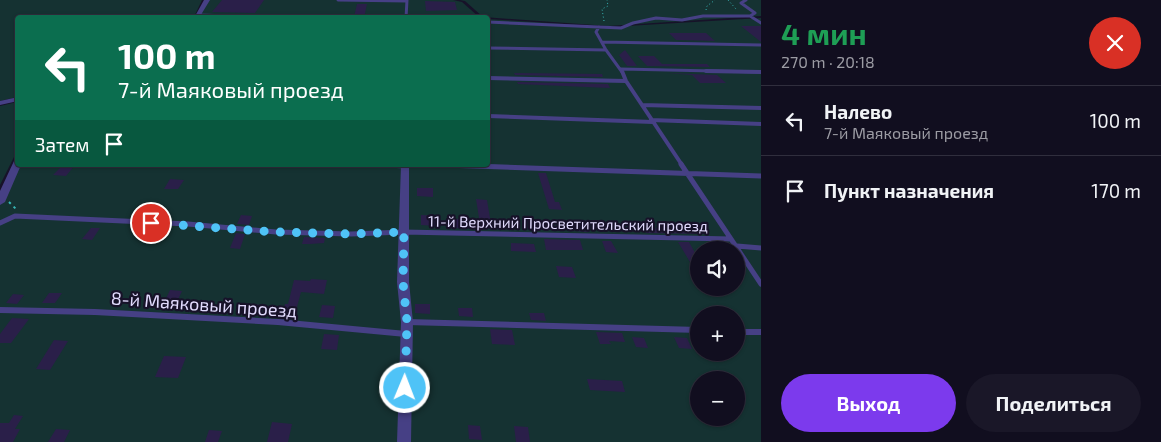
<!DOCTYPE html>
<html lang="ru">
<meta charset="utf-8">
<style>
body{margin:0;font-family:"Exo 2",sans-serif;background:#1a1728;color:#f1f3f6;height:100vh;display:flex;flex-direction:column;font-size:19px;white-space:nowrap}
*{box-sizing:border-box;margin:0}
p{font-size:16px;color:#9c9ca4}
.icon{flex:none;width:28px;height:28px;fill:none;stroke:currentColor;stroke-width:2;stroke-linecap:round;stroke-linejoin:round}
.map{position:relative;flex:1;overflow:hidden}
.side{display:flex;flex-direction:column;background:#110e1f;width:400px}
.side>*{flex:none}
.hud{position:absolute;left:15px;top:15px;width:475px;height:152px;border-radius:5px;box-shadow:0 1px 4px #0004,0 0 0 1px #302e3d;background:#0b6e4f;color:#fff;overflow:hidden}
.fabs{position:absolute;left:690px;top:241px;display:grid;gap:10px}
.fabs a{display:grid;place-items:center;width:55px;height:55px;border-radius:50%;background:#110e1f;box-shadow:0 1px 4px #0004,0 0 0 1px #302e3d;font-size:25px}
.pin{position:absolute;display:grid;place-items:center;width:42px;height:42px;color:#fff;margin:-21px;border:2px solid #fff;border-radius:50%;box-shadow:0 1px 5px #0007}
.me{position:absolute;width:55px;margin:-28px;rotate:1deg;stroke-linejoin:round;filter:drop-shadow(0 0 4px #0008)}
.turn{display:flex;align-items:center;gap:18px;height:105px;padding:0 20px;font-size:22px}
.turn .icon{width:65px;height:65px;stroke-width:2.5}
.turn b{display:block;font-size:35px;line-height:42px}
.then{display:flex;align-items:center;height:48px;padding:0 20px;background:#0003;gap:10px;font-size:19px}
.round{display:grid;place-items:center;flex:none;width:52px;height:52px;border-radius:26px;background:#1a1728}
.summary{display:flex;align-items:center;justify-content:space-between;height:85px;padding:0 20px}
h1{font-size:30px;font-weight:700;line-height:38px;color:#1e9e55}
.cta{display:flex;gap:10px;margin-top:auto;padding:10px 20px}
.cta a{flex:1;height:58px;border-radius:30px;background:#7c3aed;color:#fff;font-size:20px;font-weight:700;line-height:58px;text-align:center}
.cta a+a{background:#1a1728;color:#f1f3f6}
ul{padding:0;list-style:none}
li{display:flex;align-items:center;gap:15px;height:70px;padding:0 20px;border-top:1px solid #302e3d}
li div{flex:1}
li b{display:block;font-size:19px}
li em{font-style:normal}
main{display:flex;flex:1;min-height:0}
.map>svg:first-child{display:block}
</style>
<main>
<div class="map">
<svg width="761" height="442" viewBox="0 0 761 442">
<rect width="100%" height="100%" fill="#171229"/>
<path fill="#153232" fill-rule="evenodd" d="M0,0H202L194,17L18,18L17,97L0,101Z
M205,0H453L462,2L479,17L197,18Z
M460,0H761V16L608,26L483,17L465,1Z
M761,18V442H0V200L18,165H488V19L610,27ZM699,250H736V288H699ZM699,315H736V352H699ZM699,380H736V418H699Z
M17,102V151L0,185V106Z"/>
<path fill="#2a1f49" d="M222,0H264L255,13L212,12Z
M425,1L455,2L457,10L426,11Z
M357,4H367L364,18L354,17Z
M741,26H761V42Z
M669,33H706L715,41L676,40Z
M625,50L637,66H627L619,55Z
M638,56H654L662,64H707L710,67L647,66Z
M514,73L602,74L603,77L515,75Z
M667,73L717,75L726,83H700L692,75Z
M517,82L608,84L610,88L518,84Z
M62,166H74L66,176L53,175Z
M538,173H546L555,202H559L562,210L549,209Z
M170,179L184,180L178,189H164Z
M417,188H433V197L417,196Z
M476,199L487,200L491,224H480Z
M241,215L252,216L249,225L237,224Z
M421,215L437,216V226L421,225Z
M449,219H464V228H450Z
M571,220H585L589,232L575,231Z
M91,228H100L92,240L82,239Z
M646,228L702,230L705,234L646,233Z
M236,233L245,234L240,249L230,248Z
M304,237L325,238L324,243L310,244H302Z
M544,239L580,240L583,250H546Z
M602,241H611L618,253L606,252Z
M678,242H689L699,260V277Z
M511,243L534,244L536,252L511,251Z
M556,266L572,267L576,278L559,277Z
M311,279L327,280L324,294L301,292L294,318L281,317L285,304H288L294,280L310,281Z
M170,290L182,291L176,304L164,303Z
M49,293H62L55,303H42Z
M13,294L24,295L17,304L6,303Z
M251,304L263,305L260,314H247Z
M415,304H430V314L415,313Z
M322,305L335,306L333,318L319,317Z
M458,308H472L473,317L459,316Z
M529,313H544L546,321L531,320Z
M12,318L29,319L11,343H0V334Z
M490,329L512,330L515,345L492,344Z
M596,332L622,333L625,342L609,341L611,344H600Z
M324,334L339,335L337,350L321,349Z
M632,337L644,338L648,348L636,347Z
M674,337L687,338L692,349L679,348Z
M54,340L68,341L50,370L36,369Z
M164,356L186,357L178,378L155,377Z
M587,379L622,381L625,392L590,390Z
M14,415L23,416L15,429H20L13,442H0V423H9Z
M272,422L292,424L288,442H267Z
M468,425L480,426L482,440L469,439Z
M514,426L528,427L530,442H516Z
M56,429L70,430L64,442H48Z
M209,430L222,431L218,442H205Z"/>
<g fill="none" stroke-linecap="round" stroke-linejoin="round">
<path stroke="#37b5b5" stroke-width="1" stroke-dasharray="1 2.5" stroke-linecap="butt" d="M728,0L736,9
M706,10L707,6L715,0
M604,21L602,9L608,6L607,0"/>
<path stroke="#37b5b5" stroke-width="2" stroke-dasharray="2.5 4" stroke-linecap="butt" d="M9,202L16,209"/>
<path stroke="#464085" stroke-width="3" d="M338,0L407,1
M746,0L741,3L755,13L750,16L761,23
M198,15L304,18
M406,18L407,0
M488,22L621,28L633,23L656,18L682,20L703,16H750
M599,27L596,32L606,50L622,72
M602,42L761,45
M488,48L606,50
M621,69L761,72"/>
<path stroke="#464085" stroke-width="4" d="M622,71L626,81L682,165
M706,71L761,72
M488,78L626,81
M642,105L761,108
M488,116L653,122
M651,120L761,124"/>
<path stroke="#464085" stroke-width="5" d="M681,164L761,284
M388,165L405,166
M445,165L761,176
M0,223L15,216L188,224L276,232L351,234L404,232L731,239
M737,246L761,248"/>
<path stroke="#464085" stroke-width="6" d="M0,310L95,312L278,322L406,334
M407,322L699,330
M736,332H761"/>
<path fill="#464085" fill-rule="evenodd" d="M204,0H210L199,18H194Z
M18,97V101L0,105V101Z
M18,158V165H21L5,202L0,205V191L14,161Z
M401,165H409V282L413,322L411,442H397L401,322L397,282Z"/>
</g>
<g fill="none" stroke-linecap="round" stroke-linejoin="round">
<path stroke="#4fc3f7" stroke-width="9" stroke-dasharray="0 16.2" d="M151,223L276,232L351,234L404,232L403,282L407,322L405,388"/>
</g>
<g text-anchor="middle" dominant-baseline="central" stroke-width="4.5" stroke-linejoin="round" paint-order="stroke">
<g font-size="15" fill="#e1dbfd" stroke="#171229">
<text transform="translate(568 223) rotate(1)">11-й Верхний Просветительский проезд</text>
</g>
<g font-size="18" fill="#e1dbfd" stroke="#171229">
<text transform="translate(204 304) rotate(4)">8-й Маяковый проезд</text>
</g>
</g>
</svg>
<div class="fabs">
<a><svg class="icon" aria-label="sound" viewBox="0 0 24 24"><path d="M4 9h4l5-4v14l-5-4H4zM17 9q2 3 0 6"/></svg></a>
<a>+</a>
<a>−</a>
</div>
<div class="pin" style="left:151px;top:223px;background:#d93025"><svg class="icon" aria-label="arrive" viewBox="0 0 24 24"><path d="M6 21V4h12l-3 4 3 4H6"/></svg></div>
<svg class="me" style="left:405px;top:388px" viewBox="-20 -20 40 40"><circle r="17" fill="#4fc3f7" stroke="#fff" stroke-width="3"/><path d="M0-11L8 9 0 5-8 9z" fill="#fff"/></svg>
<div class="hud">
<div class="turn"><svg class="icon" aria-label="left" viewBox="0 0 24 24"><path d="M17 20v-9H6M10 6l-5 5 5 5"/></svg><div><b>100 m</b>7-й Маяковый проезд</div></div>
<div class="then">Затем<svg class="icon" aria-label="arrive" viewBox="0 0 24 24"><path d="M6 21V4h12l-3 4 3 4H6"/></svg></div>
</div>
</div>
<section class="side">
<div class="summary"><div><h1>4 мин</h1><p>270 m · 20:18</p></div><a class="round" style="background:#d93025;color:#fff"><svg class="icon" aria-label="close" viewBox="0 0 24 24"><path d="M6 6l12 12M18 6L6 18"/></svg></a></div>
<ul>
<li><svg class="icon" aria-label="left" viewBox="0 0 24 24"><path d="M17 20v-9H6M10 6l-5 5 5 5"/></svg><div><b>Налево</b><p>7-й Маяковый проезд</p></div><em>100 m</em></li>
<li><svg class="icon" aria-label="arrive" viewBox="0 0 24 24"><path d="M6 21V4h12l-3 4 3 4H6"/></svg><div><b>Пункт назначения</b></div><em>170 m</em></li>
</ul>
<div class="cta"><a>Выход</a><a>Поделиться</a></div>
</section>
</main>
